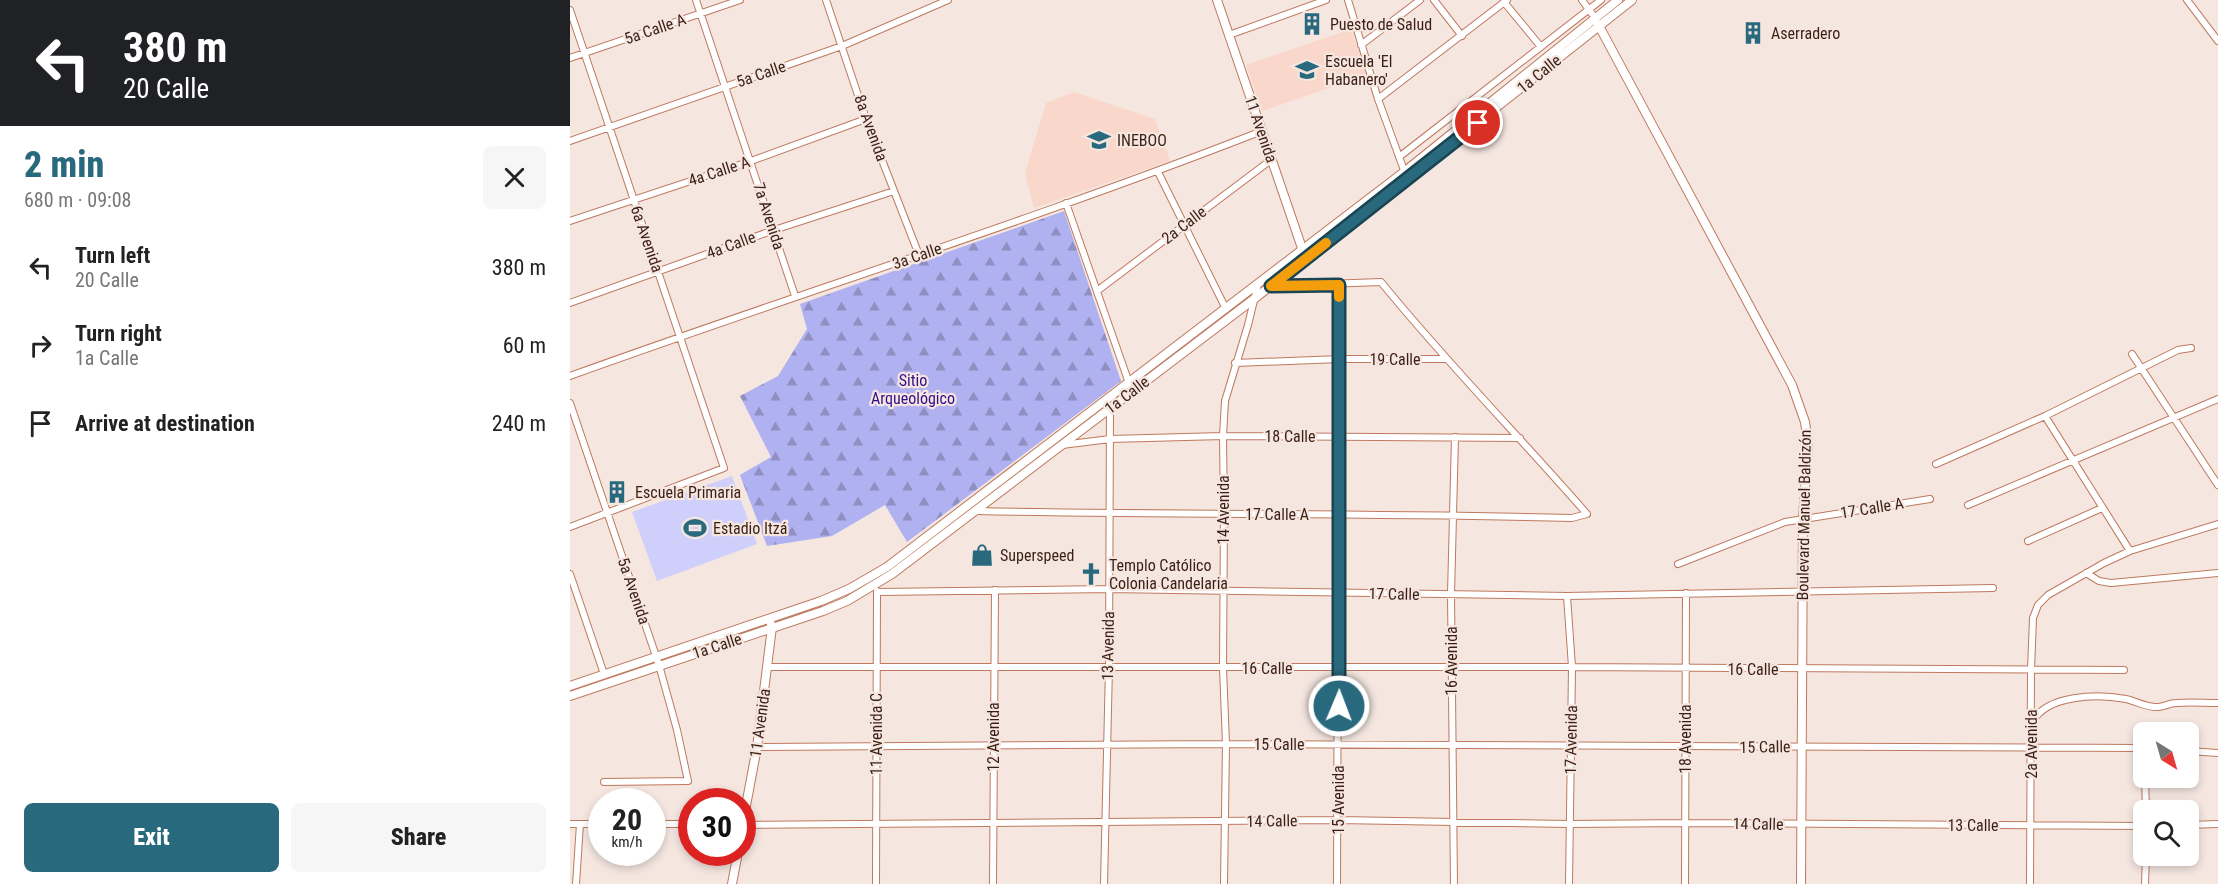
<!DOCTYPE html>
<meta charset="utf-8">
<style>
body{margin:0;font-family:"Roboto Condensed",sans-serif;background:#f6f6f6;color:#222;height:100vh;display:flex;flex-direction:column;font-size:22px;white-space:nowrap}
*{box-sizing:border-box;margin:0}
p{font-size:20px;color:#767676}
.icon{flex:none;width:33px;height:33px;fill:none;stroke:currentColor;stroke-width:2;stroke-linecap:round;stroke-linejoin:round}
.map{position:relative;flex:1;overflow:hidden}
.drawer{display:flex;flex-direction:column;background:#fff;width:570px}
.drawer>*{flex:none}
.banner{background:#202124;color:#fff;overflow:hidden}
.needle{width:39px;rotate:143deg}
.controls{position:absolute;left:1563px;top:722px;display:grid;gap:12px}
.controls a{display:grid;place-items:center;width:66px;height:66px;border-radius:9px;background:#fff;box-shadow:0 3px 9px #0003;font-size:30px}
.speed{position:absolute;left:18px;top:788px;display:flex;gap:12px;font-size:30px;font-weight:700;text-align:center}
.speed>*{display:grid;place-content:center;width:78px;height:78px;border-radius:50%;background:#fff;box-shadow:0 3px 9px #0003;line-height:1}
.speed small{font-size:15px;font-weight:400}
.speed .limit{border:9px solid #d22;background:#fff;color:#111}
.pin{position:absolute;display:grid;place-items:center;width:51px;height:51px;color:#fff;margin:-26px;border:3px solid #fff;border-radius:50%;box-shadow:0 2px 6px #0007}
.me{position:absolute;width:66px;margin:-33px;rotate:1deg;stroke-linejoin:round;filter:drop-shadow(0 0 4px #0008)}
.turn{display:flex;align-items:center;gap:21px;height:126px;padding:0 24px;font-size:27px}
.turn .icon{width:78px;height:78px;stroke-width:2.5}
.turn b{display:block;font-size:42px;line-height:51px}
.round{display:grid;place-items:center;flex:none;width:63px;height:63px;border-radius:9px;background:#f6f6f6}
.headline{display:flex;align-items:center;justify-content:space-between;height:102px;padding:0 24px}
h1{font-size:36px;font-weight:800;line-height:45px;color:#29697e}
.primary-button{display:flex;gap:12px;margin-top:auto;padding:12px 24px}
.primary-button a{flex:1;height:69px;border-radius:9px;background:#29697e;color:#fff;font-size:24px;font-weight:800;line-height:69px;text-align:center}
.primary-button a+a{background:#f6f6f6;color:#222}
ul{padding:0;list-style:none}
li{display:flex;align-items:center;gap:18px;height:78px;padding:0 24px}
li div{flex:1}
li b{display:block;font-size:22px}
li em{font-style:normal}
main{display:flex;flex:1;min-height:0}
.map>svg:first-child{display:block}
</style>
<main>
<section class="drawer">
<div class="banner">
<div class="turn"><svg class="icon" aria-label="left" viewBox="0 0 24 24"><path d="M17 20v-9H6M10 6l-5 5 5 5"/></svg><div><b>380 m</b>20 Calle</div></div>
</div>
<div class="headline"><div><h1>2 min</h1><p>680 m · 09:08</p></div><a class="round"><svg class="icon" aria-label="close" viewBox="0 0 24 24"><path d="M6 6l12 12M18 6L6 18"/></svg></a></div>
<ul>
<li><svg class="icon" aria-label="left" viewBox="0 0 24 24"><path d="M17 20v-9H6M10 6l-5 5 5 5"/></svg><div><b>Turn left</b><p>20 Calle</p></div><em>380 m</em></li>
<li><svg class="icon" aria-label="right" viewBox="0 0 24 24"><path d="M7 20v-9h11M14 6l5 5-5 5"/></svg><div><b>Turn right</b><p>1a Calle</p></div><em>60 m</em></li>
<li><svg class="icon" aria-label="arrive" viewBox="0 0 24 24"><path d="M6 21V4h12l-3 4 3 4H6"/></svg><div><b>Arrive at destination</b></div><em>240 m</em></li>
</ul>
<div class="primary-button"><a>Exit</a><a>Share</a></div>
</section>
<div class="map">
<svg width="1648" height="884" viewBox="0 0 1648 884">
<defs>
<pattern id="forest-firs" width="22" height="20" patternUnits="userSpaceOnUse" patternTransform="scale(1.5)"><rect width="22" height="20" fill="#afb1f1"/><path d="M5 1l3.5 6h-7zM16 11l3.5 6h-7z" fill="#908fc2"/></pattern>
</defs>
<rect width="100%" height="100%" fill="#f5e6e0"/>
<path fill="#f9d7ca" d="M781,29L797,75L692,111L676,65Z
M504,92L585,119L600,161L464,208L455,173L476,103Z"/>
<path fill="url(#forest-firs)" d="M494,211L551,381L337,542L315,505L262,536L197,546L170,475L201,457L170,396L208,376L237,329L230,304Z"/>
<path fill="#ced0fb" d="M162,476L187,544L87,581L62,512Z"/>
<g fill="none" stroke-linecap="round" stroke-linejoin="round">
<g stroke="#be795e" stroke-width="8">
<path id="minor" d="M126,0L225,296
M256,0L296,119L349,255
M778,0L808,99L835,173
M864,0L892,36
M1012,0L1025,18
M1617,0L1648,41
M934,2L971,47
M0,10L154,468L0,527
M659,35L756,0
M791,45L850,0
M0,58L170,0
M808,99L937,0
M0,141L272,46L378,0
M829,157L1031,0
M588,172L656,309
M496,203L559,383
M0,221L181,161L296,119
M527,291L701,160
M0,303L204,230L324,191
M1562,354L1648,485
M665,363L770,359H876
M0,376C230,293 464,220 692,131
M0,403L89,665L107,730L118,781L34,782
M1475,416L1560,551
M492,445L540,439L653,436L950,438
M1366,464L1475,416L1608,350L1621,348
M1398,505L1648,399
M406,511C604,515 803,513 1002,518L1017,514C949,436 876,362 811,282L701,286L695,279
M1458,541L1532,508
M1108,564L1215,522L1360,499
M1516,573L1529,581L1541,583L1648,573
M0,574L34,674
M307,592L539,589L997,596L1423,588
M997,596L1002,667L999,884
M197,667H1002L1554,670
M1462,723C1476,694 1528,694 1556,699C1566,701 1577,708 1588,707C1594,707 1599,703 1606,703C1620,702 1634,703 1648,703
M187,747L656,744L1574,748
M1618,751L1648,753
M1575,777L1576,810
M0,824H32
M82,824H122
M172,825L769,820L999,824L1116,823L1574,826
M1618,825L1648,824
M6,884L10,824
M306,884L307,591
M423,884L425,590
M534,884L539,666L540,408
M654,884L656,744L653,668L654,515L653,436L655,401L678,325L688,284
M767,884L769,284
M884,884L881,594L885,437
M1115,884L1116,593
M1460,884L1461,670L1463,618L1468,605L1478,595L1534,563L1560,551L1648,524
M1575,884L1576,855"/>
</g>
<g stroke="#be795e" stroke-width="10">
<path id="tertiary" d="M647,0L734,254
M172,827L187,747L202,627L201,624
M162,884L168,852"/>
</g>
<g stroke="#be795e" stroke-width="10">
<path id="secondary" d="M1028,24L1222,385L1235,422L1238,443L1233,519L1231,884
M0,686L251,601L279,589L317,567L834,172L1048,0
M0,696L253,611L277,601L322,574L684,299L1062,0"/>
</g>
<use href="#minor" stroke="#fff" stroke-width="6"/>
<use href="#tertiary" stroke="#fff" stroke-width="8"/>
<use href="#secondary" stroke="#fff" stroke-width="8"/>
</g>
<g fill="none" stroke-linecap="round" stroke-linejoin="round">
<g stroke="#1b4452" stroke-width="15">
<path id="route" d="M769,706V285L701,286L908,123"/>
</g>
<use href="#route" stroke="#29697e" stroke-width="10"/>
<path stroke="#f59e0b" stroke-width="10" d="M756,243L701,286L769,285V297"/>
</g>
<defs>
<g id="building-bare" transform="scale(1.8)"><path d="M-4-6H4V6H1V3H-1V6H-4ZM-2.5-4.3h1.7v1.8h-1.7ZM.8-4.3h1.7v1.8H.8ZM-2.5-1h1.7V.8h-1.7ZM.8-1h1.7V.8H.8Z" fill="#29697e" stroke="#f5e6e0" stroke-width="2.5" paint-order="stroke"/></g>
<g id="school-bare" transform="scale(1.8)"><path d="M0-5L7-2L0 1L-7-2ZM-4 1L0 2.5L4 1V4Q0 6-4 4Z" fill="#29697e" stroke="#f5e6e0" stroke-width="2.5" paint-order="stroke"/></g>
<g id="stadium-bare" transform="scale(1.8)"><path d="M0-5a6.5 5 0 1 0 0 10a6.5 5 0 1 0 0-10ZM-3.5-1.8h7v3.6h-7Z" fill="#29697e" stroke="#f5e6e0" stroke-width="2.5" paint-order="stroke"/></g>
<g id="shop-bare" transform="scale(1.8)"><path d="M-5-2.5h2.3a2.7 3.5 0 0 1 5.4 0H5L5.5 6h-11ZM-1.5-2.5h3a1.5 2.3 0 0 0-3 0Z" fill="#29697e" stroke="#f5e6e0" stroke-width="2.5" paint-order="stroke"/></g>
<g id="church-bare" transform="scale(1.8)"><path d="M-1.2-6h2.4v3.5h3.3v2.4h-3.3V6h-2.4V-.1h-3.3v-2.4h3.3Z" fill="#29697e" stroke="#f5e6e0" stroke-width="2.5" paint-order="stroke"/></g>
</defs>
<g fill-rule="evenodd">
<use href="#building-bare" x="742" y="24"/>
<use href="#building-bare" x="1183" y="33"/>
<use href="#school-bare" x="737" y="70"/>
<use href="#school-bare" x="529" y="140"/>
<use href="#building-bare" x="47" y="492"/>
<use href="#stadium-bare" x="125" y="528"/>
<use href="#shop-bare" x="412" y="555"/>
<use href="#church-bare" x="521" y="574"/>
</g>
<g text-anchor="middle" dominant-baseline="central" stroke-width="4.5" stroke-linejoin="round" paint-order="stroke">
<g font-size="16" fill="#3b1f14" stroke="#f5e6e0" text-anchor="start">
<text x="760" y="24">Puesto de Salud</text>
<text x="1201" y="33">Aserradero</text>
<text x="755" y="61">Escuela 'El<tspan x="755" dy="18">Habanero'</tspan></text>
<text x="547" y="140">INEBOO</text>
<text x="65" y="492">Escuela Primaria</text>
<text x="143" y="528">Estadio Itzá</text>
<text x="430" y="555">Superspeed</text>
<text x="539" y="565">Templo Católico<tspan x="539" dy="18">Colonia Candelaria</tspan></text>
</g>
<g font-size="16" fill="#3b1f14" stroke="#f5e6e0">
<text transform="translate(85 29) rotate(-19)">5a Calle A</text>
<text transform="translate(191 74) rotate(-19)">5a Calle</text>
<text transform="translate(969 74) rotate(-39)">1a Calle</text>
<text transform="translate(301 128) rotate(70)">8a Avenida</text>
<text transform="translate(691 129) rotate(71)">11 Avenida</text>
<text transform="translate(149 171) rotate(-18)">4a Calle A</text>
<text transform="translate(199 216) rotate(72)">7a Avenida</text>
<text transform="translate(614 225) rotate(-37)">2a Calle</text>
<text transform="translate(77 239) rotate(71)">6a Avenida</text>
<text transform="translate(161 245) rotate(-20)">4a Calle</text>
<text transform="translate(347 256) rotate(-19)">3a Calle</text>
<text x="825" y="359">19 Calle</text>
<text transform="translate(557 395) rotate(-37)">1a Calle</text>
<text x="720" y="436">18 Calle</text>
<text transform="translate(1302 508) rotate(-9)">17 Calle A</text>
<text transform="translate(653 510) rotate(-90)">14 Avenida</text>
<text x="707" y="514">17 Calle A</text>
<text transform="translate(1234 515) rotate(-89)">Boulevard Manuel Baldizón</text>
<text transform="translate(64 591) rotate(71)">5a Avenida</text>
<text transform="translate(824 594) rotate(1)">17 Calle</text>
<text transform="translate(147 646) rotate(-18)">1a Calle</text>
<text transform="translate(538 646) rotate(-89)">13 Avenida</text>
<text transform="translate(881 661) rotate(-90)">16 Avenida</text>
<text x="697" y="668">16 Calle</text>
<text x="1183" y="669">16 Calle</text>
<text transform="translate(190 723) rotate(-82)">11 Avenida</text>
<text transform="translate(306 734) rotate(-90)">11 Avenida C</text>
<text transform="translate(423 737) rotate(-90)">12 Avenida</text>
<text transform="translate(1115 739) rotate(-90)">18 Avenida</text>
<text transform="translate(1001 740) rotate(-89)">17 Avenida</text>
<text x="709" y="744">15 Calle</text>
<text transform="translate(1461 744) rotate(-90)">2a Avenida</text>
<text transform="translate(1195 747) rotate(-1)">15 Calle</text>
<text transform="translate(768 800) rotate(-90)">15 Avenida</text>
<text transform="translate(702 821) rotate(-1)">14 Calle</text>
<text transform="translate(1188 824) rotate(1)">14 Calle</text>
<text x="1403" y="825">13 Calle</text>
</g>
<g font-size="16" fill="#310f8c" stroke="#f5e6e0">
<text x="343" y="380">Sitio<tspan x="343" dy="18">Arqueológico</tspan></text>
</g>
</g>
</svg>
<div class="controls">
<a><svg class="needle" viewBox="-14 -14 28 28"><path d="M0-13l5 13h-10z" fill="#e53935"/><path d="M0 13l5-13h-10z" fill="#767676"/></svg></a>
<a><svg class="icon" aria-label="search" viewBox="0 0 24 24"><circle cx="10" cy="10" r="6"/><path d="M15 15l6 6"/></svg></a>
</div>
<div class="speed"><div>20<small>km/h</small></div><div class="limit">30</div></div>
<div class="pin" style="left:908px;top:123px;background:#d93025"><svg class="icon" aria-label="arrive" viewBox="0 0 24 24"><path d="M6 21V4h12l-3 4 3 4H6"/></svg></div>
<svg class="me" style="left:769px;top:706px" viewBox="-20 -20 40 40"><circle r="17" fill="#29697e" stroke="#fff" stroke-width="3"/><path d="M0-11L8 9 0 5-8 9z" fill="#fff"/></svg>
</div>
</main>
